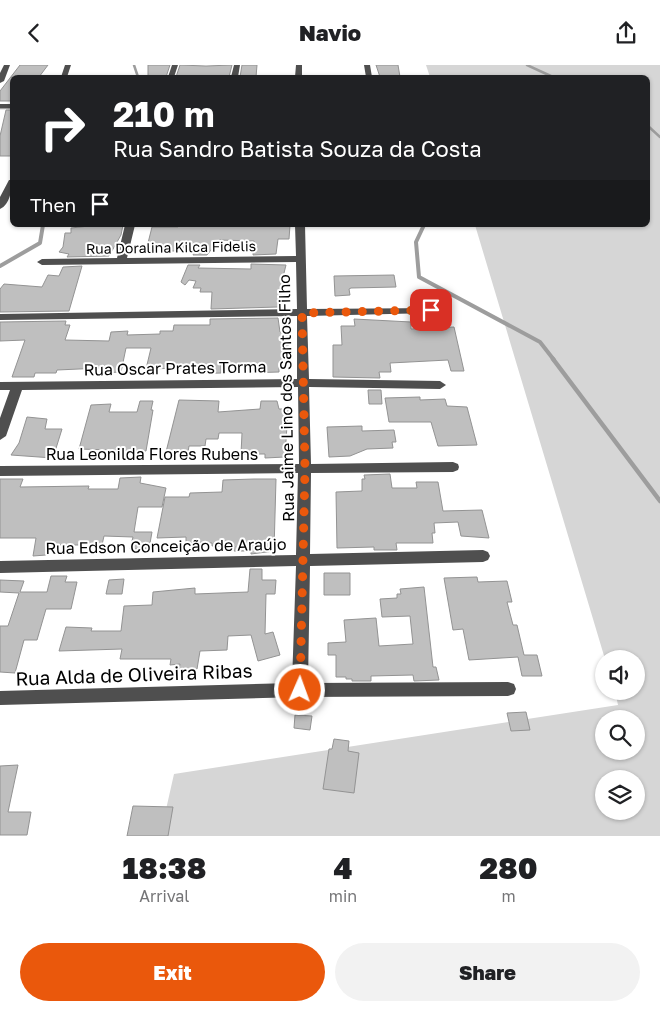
<!DOCTYPE html>
<meta charset="utf-8">
<style>
body{margin:0;font-family:"Golos Text",sans-serif;background:#f2f2f2;color:#202124;height:100vh;display:flex;flex-direction:column;font-size:19px;white-space:nowrap}
*{box-sizing:border-box;margin:0}
p{font-size:16px;color:#757577}
.icon{flex:none;width:28px;height:28px;fill:none;stroke:currentColor;stroke-width:2;stroke-linecap:round;stroke-linejoin:round}
.map{position:relative;height:771px;overflow:hidden}
.side{display:flex;flex-direction:column;background:#fff;flex:1}
.side>*{flex:none}
.banner{position:absolute;left:10px;top:10px;width:640px;height:152px;border-radius:8px;box-shadow:0 1px 4px #0004;background:#202124;color:#fff;overflow:hidden}
.tools{position:absolute;left:595px;top:585px;display:grid;gap:10px}
.tools a{display:grid;place-items:center;width:50px;height:50px;border-radius:50%;background:#fff;box-shadow:0 1px 4px #0004;font-size:25px}
.pin{position:absolute;display:grid;place-items:center;width:42px;height:42px;color:#fff;margin:-21px;border-radius:10px;box-shadow:0 2px 8px #0006}
.me{position:absolute;width:55px;margin:-28px;rotate:2deg;stroke-linejoin:round;filter:drop-shadow(0 0 4px #0008)}
.turn{display:flex;align-items:center;gap:18px;height:105px;padding:0 20px;font-size:22px}
.turn .icon{width:65px;height:65px;stroke-width:2.5}
.turn b{display:block;font-size:35px;line-height:42px}
.then{display:flex;align-items:center;height:48px;padding:0 20px;background:#0003;gap:10px;font-size:19px}
.eta{display:flex;justify-content:space-evenly;align-items:center;height:85px;text-align:center}
.eta b{font-size:30px;font-weight:800;line-height:35px}
.button{display:flex;gap:10px;margin-top:auto;padding:10px 20px}
.button a{flex:1;height:58px;border-radius:30px;background:#ea580c;color:#fff;font-size:20px;font-weight:800;line-height:58px;text-align:center}
.button a+a{background:#f2f2f2;color:#202124}
header{display:flex;justify-content:space-between;align-items:center;height:65px;padding:0 20px;background:#fff;font-size:22px;font-weight:800}
.map>svg:first-child{display:block}
</style>
<header><svg class="icon" aria-label="back" viewBox="0 0 24 24"><path d="M15 5l-7 7 7 7"/></svg>Navio<svg class="icon" aria-label="share" viewBox="0 0 24 24"><path d="M12 15V3M7 8l5-5 5 5M5 13v7h14v-7"/></svg></header>
<div class="map">
<svg width="660" height="771" viewBox="0 0 660 771">
<rect width="100%" height="100%" fill="#fff"/>
<path fill="#d6d6d6" fill-rule="evenodd" d="M426,0H660V771H160L174,709L618,640L615,626H636V594H605L475,160H648V12H430ZM604,654H636V686H604ZM604,714H636V746H604Z"/>
<g fill="none" stroke-linecap="round" stroke-linejoin="round">
<path stroke="#9d9d9d" stroke-width="2.5" d="M134,0L138,12
M527,0L553,12
M0,43H12
M648,61L660,72"/>
<path stroke="#9d9d9d" stroke-width="4" d="M424,160L416,177L419,212L540,277L554,295
M0,201L40,178L43,160"/>
<path stroke="#9d9d9d" stroke-width="4.5" d="M553,294L660,436"/>
</g>
<path fill="#bfbfbf" stroke="#939393" d="M20,0H48L39,12H12V36H0V26Z
M148,0H170L166,12H148Z
M180,0L206,1L232,0L229,12H176Z
M242,0H257L256,12H240Z
M376,0H398L400,12H380Z
M6,45H12V91H0V71Z
M98,160H123L121,170L109,191L67,192L69,189L59,187L63,182L65,168H71V163Z
M178,160H290L289,174H278L276,189L253,190L254,176L219,175L207,190H193L194,186H146L152,162H178Z
M251,199L286,200L281,220V232H278V242L211,244L212,227H200L201,223H193L196,216L189,215L185,220L181,217L188,200H200L198,203L251,204Z
M82,201L69,246L0,247V224L4,219L42,222L48,210L59,211L63,202Z
M394,210L396,222L351,223L349,224L350,230L335,231L334,211Z
M278,253L280,267H289L288,281H285V302H279V307L245,308L246,299H221V308L185,309V303L146,304L151,283H126L121,307L100,308L101,303L57,305L56,308H35L34,312H12L25,275L0,276V257L66,256L65,260H70L65,275L109,276L111,267L128,266L127,270L160,269V266H173L174,260H210V254Z
M354,254L411,257V264L454,262L464,306H451L448,295L390,298L391,307H379L380,313L333,312V280H342L341,261H355Z
M368,325H381L382,339H369Z
M420,332V335L445,334L447,341L467,342L477,380L438,381L431,357H389L385,333Z
M179,335L219,336L218,347L260,344L261,336H277L279,344H288L285,392L265,393V389H241L242,368H219L218,374H206L205,381H189L188,387H166Z
M140,336H153L151,345H153L146,386L79,384L91,340L111,339L109,347H137Z
M27,352L47,354L45,364H62L53,393L11,390L19,378Z
M362,361V366L394,365L396,377H392L393,383L367,384L350,391L329,392L327,362Z
M390,409L392,423H417L416,417H438L443,446L482,445L489,473L461,471L458,457L434,458L435,468H432L433,478H396L397,485H374V482L337,483L336,427L362,426V414H365L364,410Z
M141,412L140,418L166,423L162,442H138L134,467H152L149,484H130L133,472L104,471L102,480H49L46,490L33,491L36,473H0V414H23L20,422L89,421L88,424H118L120,413Z
M254,414H276L274,486L251,489V486H234L235,481H212V478H186V472L157,473L165,432H189L190,428L222,427L223,415Z
M250,504H262V515H276L275,529H266L265,569L273,567L280,590L258,596L251,570L228,571L227,585L200,586L197,604L179,605L180,599L170,600L171,594H120L122,584L59,586L66,562L92,563L91,566H121L124,541L152,540L153,527L195,523V529L248,527Z
M324,508H350V530H324Z
M51,511H67L65,517H77L71,544H46L37,575H24L15,608L0,607V561H8L19,528L0,527V515L24,516L20,527H47Z
M477,512L478,517L507,516L512,537H507L513,560H517L524,590H537L542,611H522L518,592L469,595L463,564L453,565L444,513Z
M124,514L122,529H106L109,515Z
M424,522L433,602H436L439,615L414,616L413,610L371,611V616H352V614H346V612H336V590H328V578L346,577L344,555L376,553L379,581L413,579L410,551L382,552L380,534L397,533V529H401L400,524Z
M526,647L530,665L511,666L507,648Z
M295,650L312,651L310,665L294,663Z
M334,674L349,676L348,686L359,688L354,728L323,724L329,684H332Z
M18,700L8,747H31L27,770H0V701Z
M133,741L173,742L168,771H127Z"/>
<g fill="none" stroke-linecap="round" stroke-linejoin="round">
<path fill="#4f4f4f" fill-rule="evenodd" d="M4,0H10L4,16L0,18V8Z
M65,0H71L67,12H61Z
M172,0H178L174,12H168Z
M234,0H240L238,12H231Z
M296,0H302V12H295Z
M364,0H370L372,12H366Z
M0,39H12V43H0Z
M9,115H12C12,124 10,140 0,144V132Z
M125,160H135L127,193L296,191L295,160H305L307,244L435,243L436,245L431,248L307,251L309,314L440,316L446,320L440,324L309,322L311,399L453,397L458,399L459,402L458,405L453,407L311,408L310,489L483,485L488,487L490,491L488,495L483,497L310,501L308,618L508,617L514,619L516,624L514,629L508,631L300,632L0,640V626L292,618L296,501L0,508V496L296,490L298,408L0,411V401L299,399L298,322L22,325L6,371L0,375V353L10,325H0V317L297,314V251L0,255V249L297,244L296,197L42,200L37,197L42,194L117,193Z"/>
</g>
<g fill="none" stroke-linecap="round" stroke-linejoin="round">
<path stroke="#ea580c" stroke-width="9" stroke-dasharray="0 16.2" d="M300,625L305,404L302,248L431,245"/>
</g>
<g text-anchor="middle" dominant-baseline="central" stroke-width="4" stroke-linejoin="round" paint-order="stroke">
<g font-size="14" fill="#000" stroke="#fff">
<text transform="translate(171 182) rotate(-1)">Rua Doralina Kilca Fidelis</text>
</g>
<g font-size="16" fill="#000" stroke="#fff">
<text transform="translate(175 303) rotate(-1)">Rua Oscar Prates Torma</text>
<text transform="translate(286 333) rotate(-91)">Rua Jaime Lino dos Santos Filho</text>
<text x="152" y="389">Rua Leonilda Flores Rubens</text>
<text transform="translate(166 481) rotate(-1)">Rua Edson Conceição de Araújo</text>
</g>
<g font-size="19" fill="#000" stroke="#fff">
<text transform="translate(134 609) rotate(-2)">Rua Alda de Oliveira Ribas</text>
</g>
</g>
</svg>
<div class="tools">
<a><svg class="icon" aria-label="sound" viewBox="0 0 24 24"><path d="M4 9h4l5-4v14l-5-4H4zM17 9q2 3 0 6"/></svg></a>
<a><svg class="icon" aria-label="search" viewBox="0 0 24 24"><circle cx="10" cy="10" r="6"/><path d="M15 15l6 6"/></svg></a>
<a><svg class="icon" aria-label="layers" viewBox="0 0 24 24"><path d="M12 4l9 5-9 5-9-5zM3 14l9 5 9-5"/></svg></a>
</div>
<div class="pin" style="left:431px;top:245px;background:#d93025"><svg class="icon" aria-label="arrive" viewBox="0 0 24 24"><path d="M6 21V4h12l-3 4 3 4H6"/></svg></div>
<svg class="me" style="left:300px;top:625px" viewBox="-20 -20 40 40"><circle r="17" fill="#ea580c" stroke="#fff" stroke-width="3"/><path d="M0-11L8 9 0 5-8 9z" fill="#fff"/></svg>
<div class="banner">
<div class="turn"><svg class="icon" aria-label="right" viewBox="0 0 24 24"><path d="M7 20v-9h11M14 6l5 5-5 5"/></svg><div><b>210 m</b>Rua Sandro Batista Souza da Costa</div></div>
<div class="then">Then<svg class="icon" aria-label="arrive" viewBox="0 0 24 24"><path d="M6 21V4h12l-3 4 3 4H6"/></svg></div>
</div>
</div>
<section class="side">
<div class="eta">
<div><b>18:38</b><p>Arrival</p></div>
<div><b>4</b><p>min</p></div>
<div><b>280</b><p>m</p></div>
</div>
<div class="button"><a>Exit</a><a>Share</a></div>
</section>
